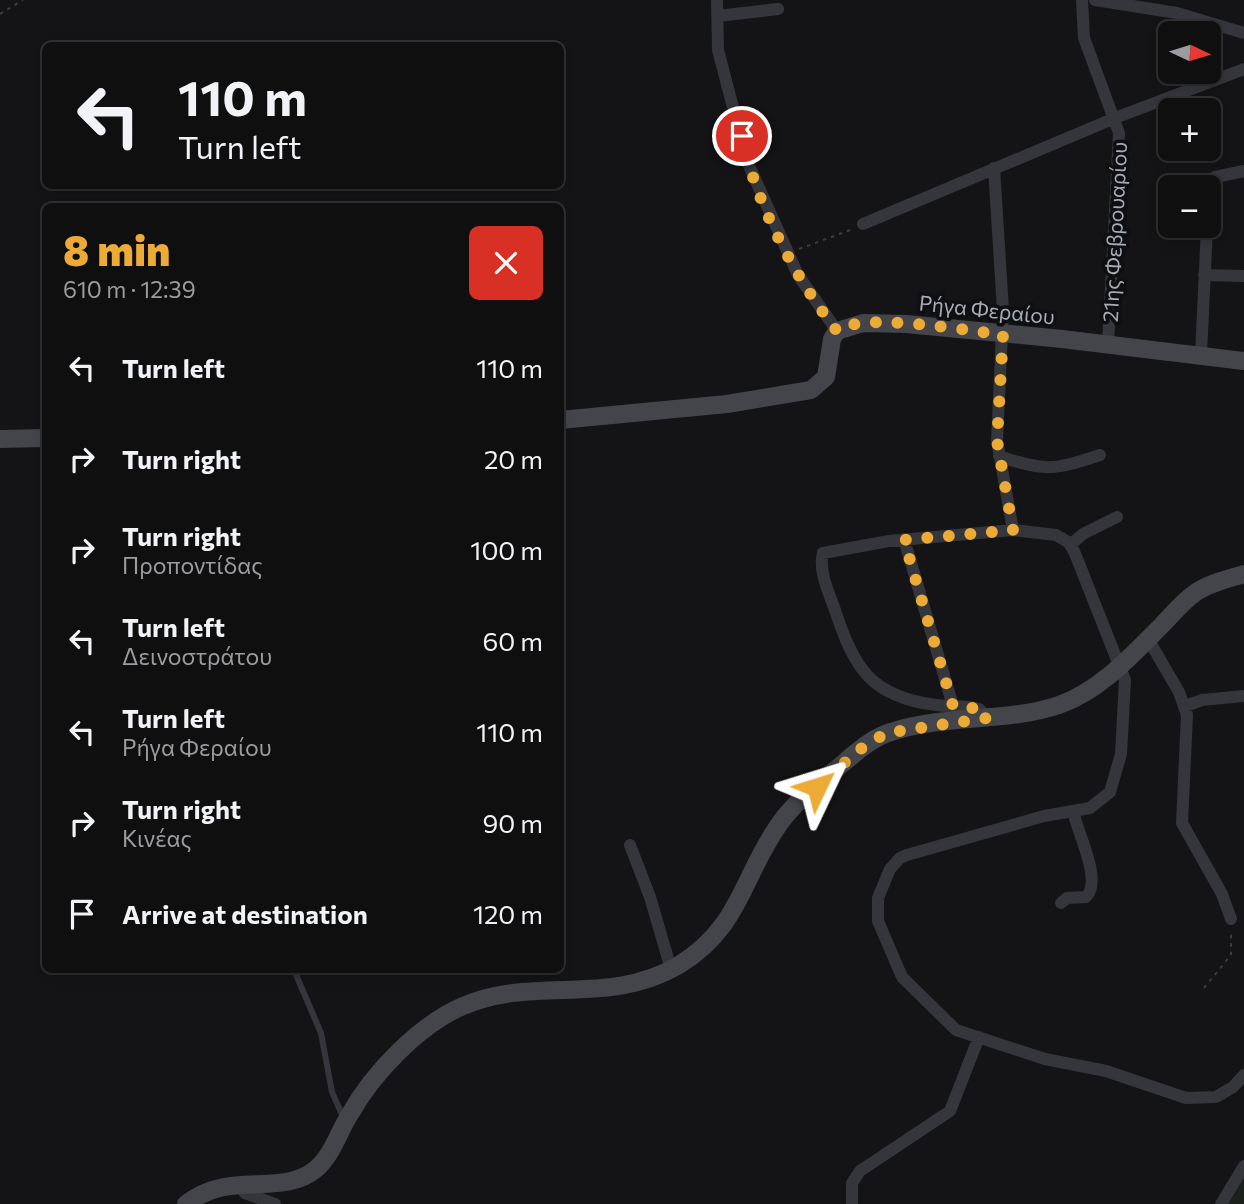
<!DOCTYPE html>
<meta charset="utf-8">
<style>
body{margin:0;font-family:Commissioner,sans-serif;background:#181819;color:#f1f3f6;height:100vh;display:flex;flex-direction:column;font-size:26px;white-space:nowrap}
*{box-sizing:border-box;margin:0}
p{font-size:23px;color:#9b9c9f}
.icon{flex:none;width:38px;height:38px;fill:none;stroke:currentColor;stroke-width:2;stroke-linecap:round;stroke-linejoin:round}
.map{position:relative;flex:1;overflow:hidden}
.details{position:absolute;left:42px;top:203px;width:522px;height:770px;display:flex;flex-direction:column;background:#0f0f10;border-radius:10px;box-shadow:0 4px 10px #0003,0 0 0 2px #2f2f30}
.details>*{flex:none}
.banner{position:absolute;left:42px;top:42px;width:522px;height:147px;border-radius:10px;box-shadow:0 4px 10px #0003,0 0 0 2px #2f2f30;background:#0f0f10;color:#f1f3f6;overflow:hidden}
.needle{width:46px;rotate:94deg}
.controls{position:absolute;left:1158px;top:21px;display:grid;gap:14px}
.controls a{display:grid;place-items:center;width:63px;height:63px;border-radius:10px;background:#0f0f10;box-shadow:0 4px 10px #0003,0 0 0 2px #2f2f30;font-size:35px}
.pin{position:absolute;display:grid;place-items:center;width:60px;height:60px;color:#fff;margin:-30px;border:4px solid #fff;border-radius:50%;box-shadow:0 2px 7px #0007}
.me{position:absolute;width:77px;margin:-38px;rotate:49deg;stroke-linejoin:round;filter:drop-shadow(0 0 5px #0008)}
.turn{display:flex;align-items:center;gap:24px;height:147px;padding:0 21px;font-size:32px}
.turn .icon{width:91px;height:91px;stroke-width:2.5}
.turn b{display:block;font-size:49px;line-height:60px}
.round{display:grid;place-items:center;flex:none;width:74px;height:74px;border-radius:10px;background:#181819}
.overview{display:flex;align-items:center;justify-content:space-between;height:119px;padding:0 21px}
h1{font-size:42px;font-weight:800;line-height:52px;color:#ecaa36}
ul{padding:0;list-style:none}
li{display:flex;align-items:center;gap:21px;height:91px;padding:0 21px}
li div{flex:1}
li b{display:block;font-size:26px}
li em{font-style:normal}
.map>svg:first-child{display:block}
</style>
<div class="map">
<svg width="1244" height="1204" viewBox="0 0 1244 1204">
<rect width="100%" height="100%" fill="#141416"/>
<path fill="#1a211b" d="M1244,1177V1204H1214L1218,1201Z"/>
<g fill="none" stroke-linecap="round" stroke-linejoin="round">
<path stroke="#3b3d42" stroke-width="2" stroke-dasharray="3.5 5" stroke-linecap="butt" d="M0,14L23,0
M799,249L853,229
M1204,988L1231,955V931"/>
<path stroke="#35363b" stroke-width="6" d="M294,970L321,1033L332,1092L344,1119"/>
<path stroke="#35363b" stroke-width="12" d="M717,0L718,50L747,161L798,275L837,331
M1082,0L1084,38L1119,133L1108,344
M1095,0L1177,13L1244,33
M718,16L778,9
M994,168L1003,310L997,441L1013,530
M1209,193L1211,180L1215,177L1244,171
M863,224L1115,118L1244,69
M1204,275L1244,276
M1201,355L1207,226
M999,456C1046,472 1054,470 1100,455
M904,539L953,706
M1070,545L1083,534L1117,517
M1148,639L1179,692L1187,715L1182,823L1222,894L1231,919
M1185,706L1202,700L1244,696
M987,717L979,709C965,705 951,707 936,705C871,697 854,668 835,610C829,593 818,570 823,553L889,541L1013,530L1056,535L1068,542L1074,551L1125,680L1121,754L1110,792L1090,808L1044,816L907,855L900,858L890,869L878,898V921L902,977L956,1030L1045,1059L1106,1071L1186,1098L1216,1097L1233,1087L1244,1075
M630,845L650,897L671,969
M1061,903L1067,898L1086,897C1103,881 1077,832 1073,811
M238,1184L245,1193L275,1204
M852,1204V1183L860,1171L950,1111L979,1037
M1221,1204L1244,1166"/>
<path stroke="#43454b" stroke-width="18" d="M560,420L727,404L811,390L826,377L832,339L837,331L863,323L906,324L1062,339L1244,361
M0,439L46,438
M186,1204C230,1169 281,1198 316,1169C333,1154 338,1133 350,1114C373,1073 419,1025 463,1006C536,975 608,1007 679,965C741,927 742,876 780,823C797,799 825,779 847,760C860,749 874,737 891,732C944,714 1006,723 1059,705C1101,690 1132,655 1162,625C1173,614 1183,601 1195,593C1209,583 1228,579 1244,574"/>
</g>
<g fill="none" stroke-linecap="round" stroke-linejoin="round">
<path stroke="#ecaa36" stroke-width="12" stroke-dasharray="0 21.6" d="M742,136C755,202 795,278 837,331C861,311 970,331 1003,335L997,441L1013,530L904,540L953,706L982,709L987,718L886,733L859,750L817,787"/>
</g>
<g text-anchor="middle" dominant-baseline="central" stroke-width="7" stroke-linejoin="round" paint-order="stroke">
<g font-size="21" fill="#a6abb6" stroke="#0f0f11">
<text transform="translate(1114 232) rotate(-87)">21ης Φεβρουαρίου</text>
<text transform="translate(987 309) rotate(6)">Ρήγα Φεραίου</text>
</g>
</g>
</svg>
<div class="controls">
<a><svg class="needle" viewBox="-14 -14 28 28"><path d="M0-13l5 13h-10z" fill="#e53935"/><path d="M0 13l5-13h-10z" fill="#9b9c9f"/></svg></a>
<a>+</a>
<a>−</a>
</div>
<div class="pin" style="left:742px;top:136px;background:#d93025"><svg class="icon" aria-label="arrive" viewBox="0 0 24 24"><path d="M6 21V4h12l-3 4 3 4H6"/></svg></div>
<svg class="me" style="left:817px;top:787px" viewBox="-20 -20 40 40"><path d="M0-17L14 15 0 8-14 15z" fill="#ecaa36" stroke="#fff" stroke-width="4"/></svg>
<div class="banner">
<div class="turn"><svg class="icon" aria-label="left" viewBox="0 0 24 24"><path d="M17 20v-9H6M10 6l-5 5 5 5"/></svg><div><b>110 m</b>Turn left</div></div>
</div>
<section class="details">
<div class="overview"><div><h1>8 min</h1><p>610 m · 12:39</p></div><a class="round" style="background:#d93025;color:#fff"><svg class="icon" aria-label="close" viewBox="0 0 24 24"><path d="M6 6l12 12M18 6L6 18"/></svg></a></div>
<ul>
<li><svg class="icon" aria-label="left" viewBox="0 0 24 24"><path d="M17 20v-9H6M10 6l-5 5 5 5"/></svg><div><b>Turn left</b></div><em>110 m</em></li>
<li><svg class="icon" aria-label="right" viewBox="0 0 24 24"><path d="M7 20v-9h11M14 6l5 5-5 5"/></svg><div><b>Turn right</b></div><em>20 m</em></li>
<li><svg class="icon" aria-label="right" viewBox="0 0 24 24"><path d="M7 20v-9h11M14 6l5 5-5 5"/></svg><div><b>Turn right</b><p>Προποντίδας</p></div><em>100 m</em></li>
<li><svg class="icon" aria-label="left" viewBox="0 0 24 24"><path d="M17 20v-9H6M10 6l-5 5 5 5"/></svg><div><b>Turn left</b><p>Δεινοστράτου</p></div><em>60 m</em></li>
<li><svg class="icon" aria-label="left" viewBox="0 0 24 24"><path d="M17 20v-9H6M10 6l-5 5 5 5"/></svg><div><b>Turn left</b><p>Ρήγα Φεραίου</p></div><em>110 m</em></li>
<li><svg class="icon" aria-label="right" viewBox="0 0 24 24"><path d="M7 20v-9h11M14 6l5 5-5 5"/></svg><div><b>Turn right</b><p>Κινέας</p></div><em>90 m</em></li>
<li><svg class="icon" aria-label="arrive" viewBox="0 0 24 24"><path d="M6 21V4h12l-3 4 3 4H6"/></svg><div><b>Arrive at destination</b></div><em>120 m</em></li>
</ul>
</section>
</div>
